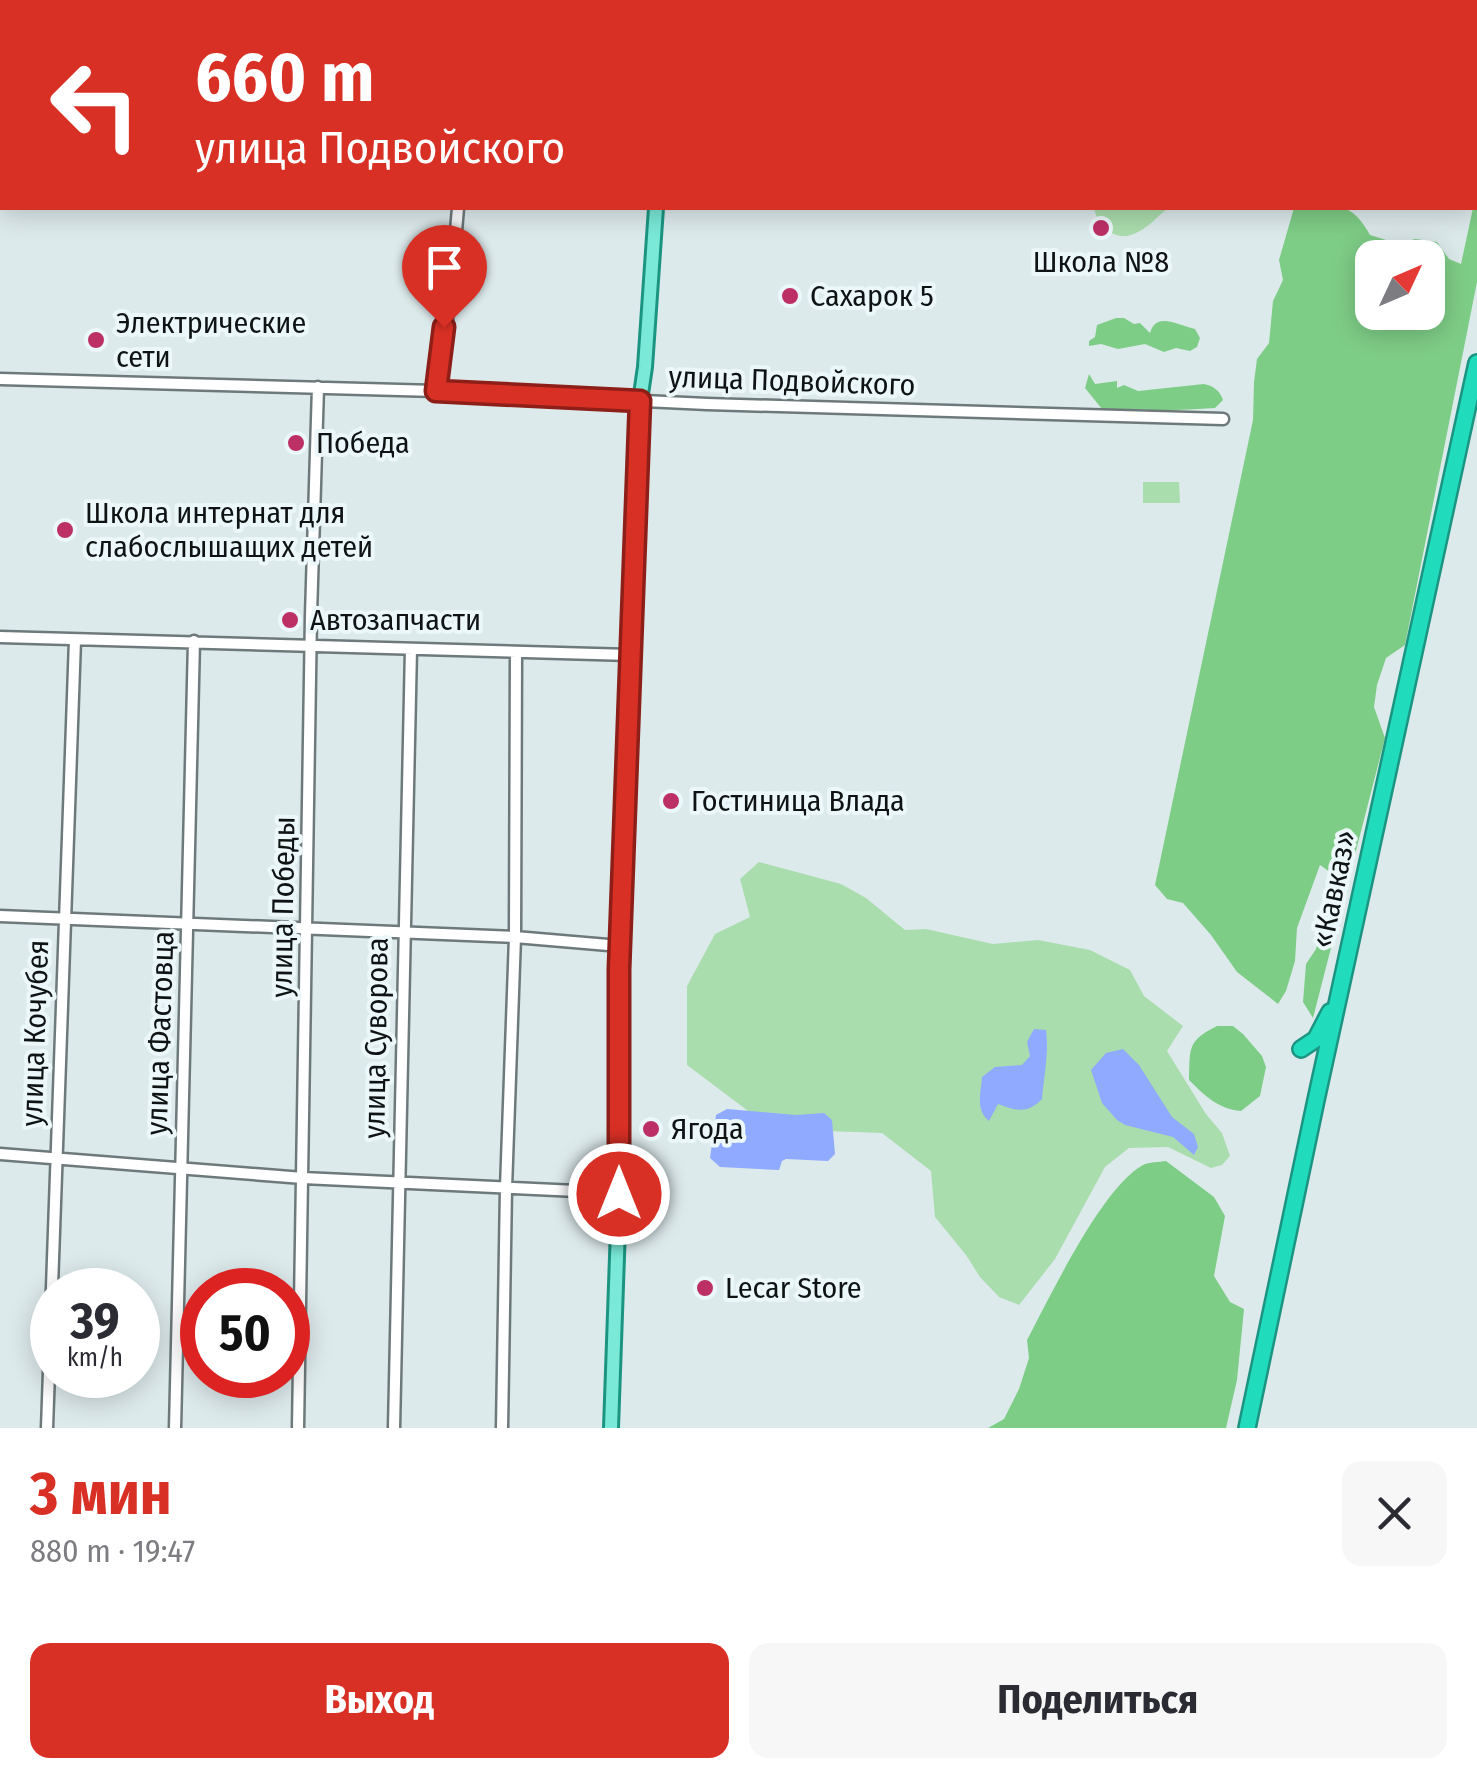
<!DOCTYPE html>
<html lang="ru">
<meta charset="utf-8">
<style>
body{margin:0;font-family:"Fira Sans Condensed",sans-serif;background:#f7f7f7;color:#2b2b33;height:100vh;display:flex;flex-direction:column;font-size:38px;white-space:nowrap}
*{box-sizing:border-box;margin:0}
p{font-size:32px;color:#7c7c81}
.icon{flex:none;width:55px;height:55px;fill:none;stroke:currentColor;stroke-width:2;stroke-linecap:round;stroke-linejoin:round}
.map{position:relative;height:1428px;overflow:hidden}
.sheet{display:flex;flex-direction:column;background:#fff;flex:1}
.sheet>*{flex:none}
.hud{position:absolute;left:0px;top:0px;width:1478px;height:210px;box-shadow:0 5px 25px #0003;background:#d93025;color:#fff;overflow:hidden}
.needle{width:65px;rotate:46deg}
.tools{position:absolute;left:1355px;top:240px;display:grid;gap:20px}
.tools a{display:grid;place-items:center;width:90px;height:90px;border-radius:20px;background:#fff;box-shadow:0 5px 25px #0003;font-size:50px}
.speed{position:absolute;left:30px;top:1268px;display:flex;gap:20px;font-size:50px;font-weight:700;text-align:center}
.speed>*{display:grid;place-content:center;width:130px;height:130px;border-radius:50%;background:#fff;box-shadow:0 5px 25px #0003;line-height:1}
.speed small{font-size:25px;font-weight:400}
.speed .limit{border:15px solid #d22;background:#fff;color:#111}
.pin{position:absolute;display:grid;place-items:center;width:85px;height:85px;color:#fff;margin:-102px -42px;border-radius:50% 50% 50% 0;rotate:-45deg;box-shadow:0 0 10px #0007}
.pin .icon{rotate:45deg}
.me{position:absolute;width:110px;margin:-55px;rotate:0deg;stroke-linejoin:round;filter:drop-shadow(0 0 8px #0008)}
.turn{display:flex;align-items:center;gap:35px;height:210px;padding:0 30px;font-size:45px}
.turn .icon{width:130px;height:130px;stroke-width:2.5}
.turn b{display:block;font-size:70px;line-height:85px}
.round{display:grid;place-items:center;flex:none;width:105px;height:105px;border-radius:20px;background:#f7f7f7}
.head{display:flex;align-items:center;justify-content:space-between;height:170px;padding:0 30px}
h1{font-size:60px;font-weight:700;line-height:75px;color:#d93025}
.button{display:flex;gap:20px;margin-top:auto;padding:20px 30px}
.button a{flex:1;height:115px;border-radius:20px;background:#d93025;color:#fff;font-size:40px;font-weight:700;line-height:115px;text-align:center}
.button a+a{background:#f7f7f7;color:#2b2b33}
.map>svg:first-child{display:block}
</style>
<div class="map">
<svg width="1477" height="1428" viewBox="0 0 1477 1428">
<rect width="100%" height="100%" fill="#ddeaec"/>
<path fill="#aaddad" d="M1094,208H1168C1158,216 1148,228 1136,233C1116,243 1098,227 1094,208Z
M1143,482H1179L1180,503H1143Z
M759,862L841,884L866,898L905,930L926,929L993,944L1038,940L1090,950L1130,970L1144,996L1183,1026L1167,1051L1206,1114L1222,1133L1230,1156L1222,1165L1211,1168L1168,1147L1129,1148L1105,1167L1055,1259L1019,1305L999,1297L980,1277L966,1255L935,1217L931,1171L882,1133L772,1129L687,1065V986L715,934L750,917L740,879Z"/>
<path fill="#7ecd86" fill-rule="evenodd" d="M1477,188V282L1405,645L1386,658L1377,685L1374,707L1385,738L1313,1018L1303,1002L1306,964L1316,949L1324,925L1328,905L1330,872L1320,865L1297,928L1295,961L1286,991L1278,1004L1237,972L1211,935L1183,903L1167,899L1155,885L1253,420L1254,382L1257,359L1269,343L1273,301L1283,280L1279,260L1294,208C1333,207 1349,197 1370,235L1399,244L1415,239L1437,242L1449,259L1461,264L1473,208H1475ZM1372,258H1428V312H1372Z
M1116,318H1124L1134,324L1140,323L1150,333C1156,311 1178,325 1195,329L1200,338L1197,347L1190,351L1176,348L1164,352L1145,344L1118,349L1101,344L1089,346V341L1095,337L1097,325Z
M1089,374L1095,384L1117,381V388L1124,385L1138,391L1204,384C1214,386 1220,391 1223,400L1215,408C1194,409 1172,411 1151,410C1149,410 1136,409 1134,409C1123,409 1114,411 1102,409L1085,388Z
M1217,1026H1233L1243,1034L1262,1056L1266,1067L1260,1096L1241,1111C1218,1109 1204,1095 1189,1080C1190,1048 1187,1041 1217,1026Z
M1166,1161L1214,1197L1225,1216L1214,1276L1230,1302L1244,1309L1237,1380L1226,1428H988L1004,1419L1019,1389L1029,1358L1027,1340C1050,1297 1102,1187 1143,1165C1149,1162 1159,1162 1166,1161Z"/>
<path fill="#8faaff" d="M1034,1029L1046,1030C1049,1054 1044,1075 1042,1099C1028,1114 1016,1111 998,1104L989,1121C975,1110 981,1093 982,1077L995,1067L1022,1065L1030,1056L1027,1042Z
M1123,1049L1139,1065L1172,1117L1194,1134L1198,1147L1194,1155L1173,1137L1125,1125L1117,1120L1102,1103L1091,1070L1106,1053Z
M727,1109L796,1115L824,1113L832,1120L835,1154L828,1161L786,1159L782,1161L779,1170L720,1167L710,1158L716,1115Z"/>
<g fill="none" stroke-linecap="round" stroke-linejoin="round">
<g stroke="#6e797b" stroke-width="15">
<path id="minor" d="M1386,0L1395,2
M1475,14L1477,15
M0,379L436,391L707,404L1223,419
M436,391L450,300L458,208
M0,637L630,655
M0,916L515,937L620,946
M0,1154L303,1178L619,1193
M47,1428L75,640
M175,1428L194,641
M298,1428L311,615L318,387
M394,1428L411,649
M502,1428L506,1188L515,937L516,653"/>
</g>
<g stroke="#1b9582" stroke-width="18">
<path id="major" d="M667,2V0
M611,1428L618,1228L619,969L640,401L645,367L656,208"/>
</g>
<g stroke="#1b9582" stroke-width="20">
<path id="highway" d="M1301,1049L1316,1039L1330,1012
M1247,1428L1316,1100L1477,363"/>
</g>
<use href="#minor" stroke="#fff" stroke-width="10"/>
<use href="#major" stroke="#7ae9d7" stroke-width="12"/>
<use href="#highway" stroke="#21dbbd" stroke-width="15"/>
</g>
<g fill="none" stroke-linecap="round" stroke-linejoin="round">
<g stroke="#8d1f18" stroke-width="25">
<path id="route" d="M444,327L436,391L640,401L619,969V1194"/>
</g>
<use href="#route" stroke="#d93025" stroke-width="18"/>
</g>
<g fill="#bc3066" stroke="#ebf7f9" stroke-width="4">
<circle cx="1101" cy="228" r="10"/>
<circle cx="790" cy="296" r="10"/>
<circle cx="96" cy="340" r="10"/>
<circle cx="296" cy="443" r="10"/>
<circle cx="65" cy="530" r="10"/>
<circle cx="290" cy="620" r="10"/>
<circle cx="671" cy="801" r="10"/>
<circle cx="651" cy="1129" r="10"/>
<circle cx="705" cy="1288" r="10"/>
</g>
<g text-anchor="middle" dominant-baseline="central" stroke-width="8" stroke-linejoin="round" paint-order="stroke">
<g font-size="30" fill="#0f1314" stroke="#ebf7f9" text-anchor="start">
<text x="1101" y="262" text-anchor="middle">Школа №8</text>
<text x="810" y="296">Сахарок 5</text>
<text x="116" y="323">Электрические<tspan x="116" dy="34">сети</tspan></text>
<text x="316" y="443">Победа</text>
<text x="85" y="513">Школа интернат для<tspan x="85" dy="34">слабослышащих детей</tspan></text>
<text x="310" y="620">Автозапчасти</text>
<text x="691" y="801">Гостиница Влада</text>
<text x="671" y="1129">Ягода</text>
<text x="725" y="1288">Lecar Store</text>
</g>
<g font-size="30" fill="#0f1314" stroke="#ebf7f9">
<text transform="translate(792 381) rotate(2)">улица Подвойского</text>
<text transform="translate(1334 889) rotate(-78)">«Кавказ»</text>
<text transform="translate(283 907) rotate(-89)">улица Победы</text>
<text transform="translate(35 1033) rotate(-88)">улица Кочубея</text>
<text transform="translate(160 1033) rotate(-88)">улица Фастовца</text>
<text transform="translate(376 1038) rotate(-89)">улица Суворова</text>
</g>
</g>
</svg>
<div class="tools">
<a><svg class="needle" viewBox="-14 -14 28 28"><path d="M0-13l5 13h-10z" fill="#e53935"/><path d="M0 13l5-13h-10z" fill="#7c7c81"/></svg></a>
</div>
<div class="speed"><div>39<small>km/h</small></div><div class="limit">50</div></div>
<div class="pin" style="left:444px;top:327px;background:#d93025"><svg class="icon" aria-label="arrive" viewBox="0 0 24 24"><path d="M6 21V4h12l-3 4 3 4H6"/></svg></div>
<svg class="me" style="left:619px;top:1194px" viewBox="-20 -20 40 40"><circle r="17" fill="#d93025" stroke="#fff" stroke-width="3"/><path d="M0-11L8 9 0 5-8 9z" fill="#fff"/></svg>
<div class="hud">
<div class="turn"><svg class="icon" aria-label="left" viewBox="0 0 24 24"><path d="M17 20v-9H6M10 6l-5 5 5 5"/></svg><div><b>660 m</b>улица Подвойского</div></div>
</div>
</div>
<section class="sheet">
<div class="head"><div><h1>3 мин</h1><p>880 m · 19:47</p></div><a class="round"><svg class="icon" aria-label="close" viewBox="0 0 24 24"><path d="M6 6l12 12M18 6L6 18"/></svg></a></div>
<div class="button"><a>Выход</a><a>Поделиться</a></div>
</section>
